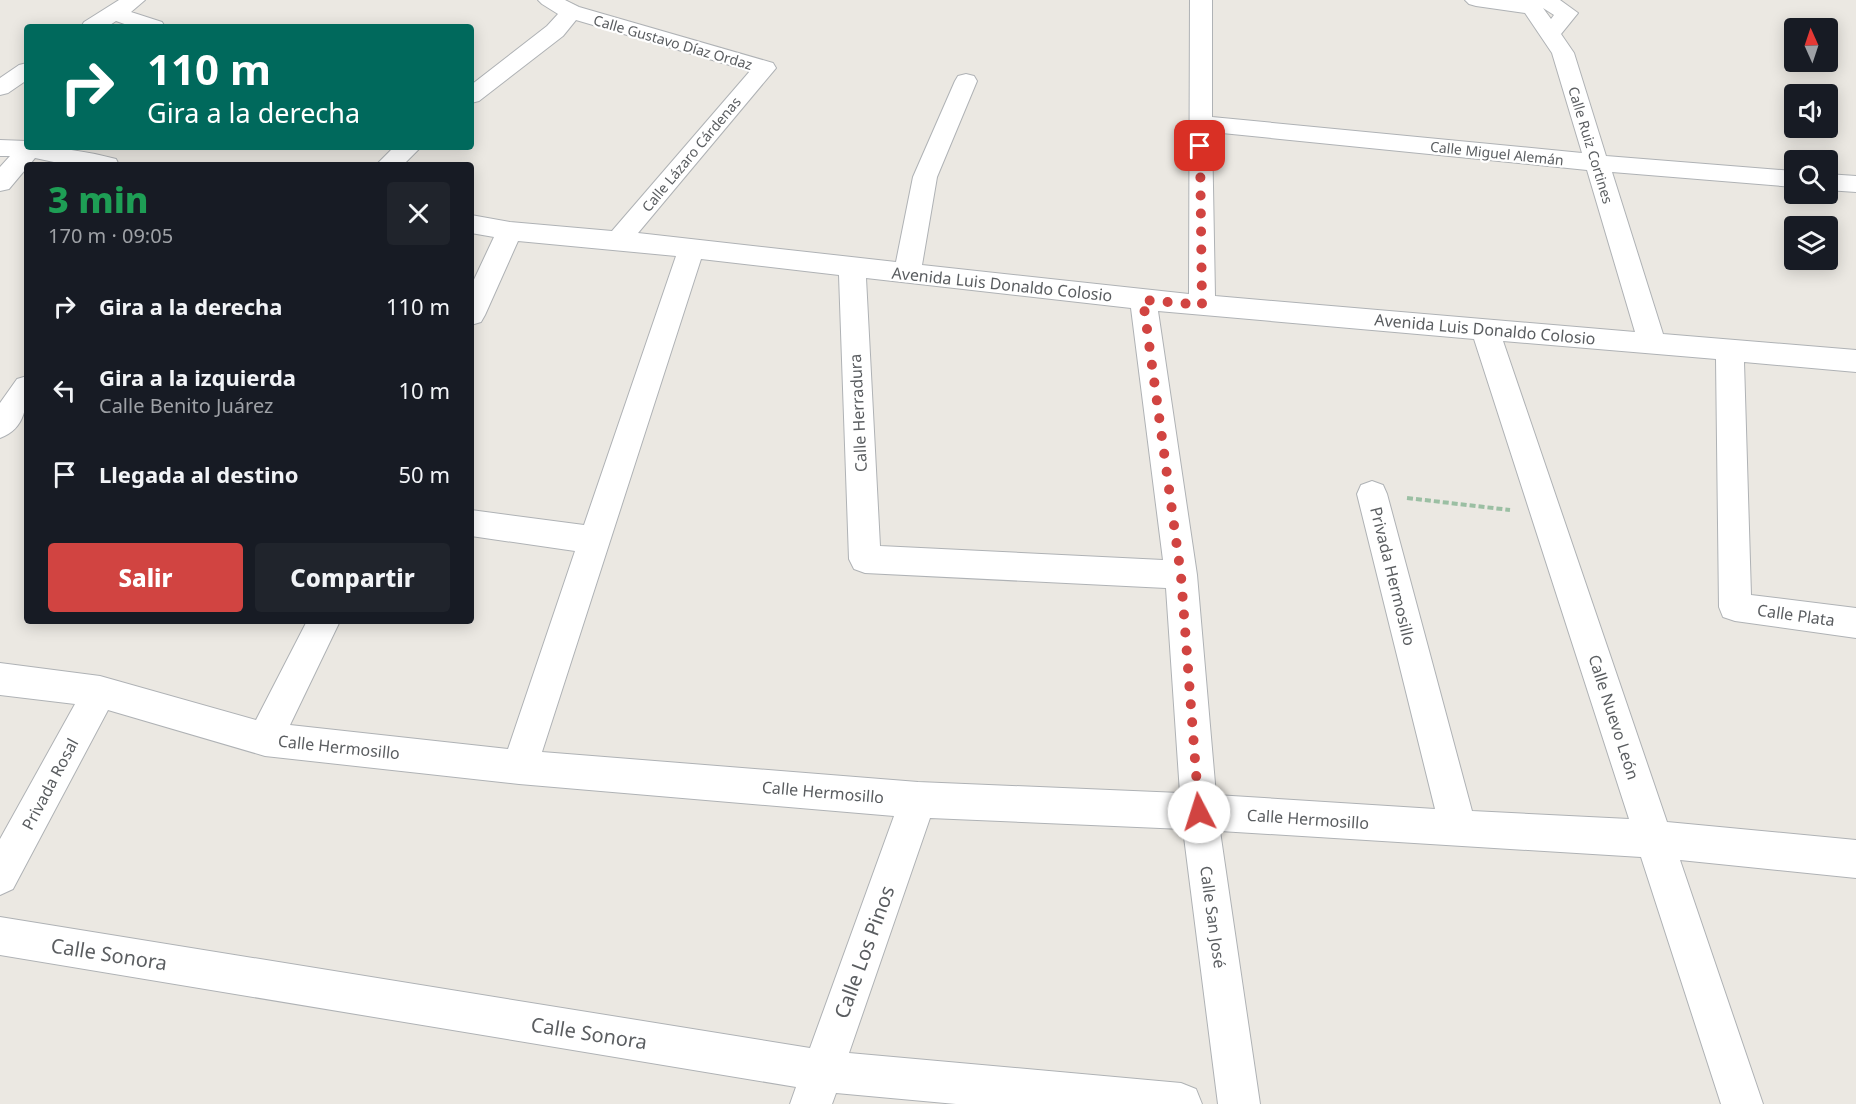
<!DOCTYPE html>
<html lang="es">
<meta charset="utf-8">
<style>
body{margin:0;font-family:"Noto Sans",sans-serif;background:#20242c;color:#f1f3f6;height:100vh;display:flex;flex-direction:column;font-size:22px;white-space:nowrap}
*{box-sizing:border-box;margin:0}
p{font-size:20px;color:#9ea1a6}
.icon{flex:none;width:33px;height:33px;fill:none;stroke:currentColor;stroke-width:2;stroke-linecap:round;stroke-linejoin:round}
.map{position:relative;flex:1;overflow:hidden}
.sheet{position:absolute;left:24px;top:162px;width:450px;height:462px;display:flex;flex-direction:column;background:#171b24;border-radius:6px;box-shadow:0 3px 15px #0003}
.sheet>*{flex:none}
.hud{position:absolute;left:24px;top:24px;width:450px;height:126px;border-radius:6px;box-shadow:0 3px 15px #0003;background:#00695c;color:#fff;overflow:hidden}
.needle{width:39px;rotate:357deg}
.buttons{position:absolute;left:1784px;top:18px;display:grid;gap:12px}
.buttons a{display:grid;place-items:center;width:54px;height:54px;border-radius:6px;background:#171b24;box-shadow:0 3px 15px #0003;font-size:30px}
.pin{position:absolute;display:grid;place-items:center;width:51px;height:51px;color:#fff;margin:-26px;border-radius:12px;box-shadow:0 3px 9px #0006}
.me{position:absolute;width:66px;margin:-33px;rotate:355deg;stroke-linejoin:round;filter:drop-shadow(0 0 4px #0008)}
.turn{display:flex;align-items:center;gap:21px;height:126px;padding:0 24px;font-size:27px}
.turn .icon{width:78px;height:78px;stroke-width:2.5}
.turn b{display:block;font-size:42px;line-height:51px}
.round{display:grid;place-items:center;flex:none;width:63px;height:63px;border-radius:6px;background:#20242c}
.summary{display:flex;align-items:center;justify-content:space-between;height:102px;padding:0 24px}
h1{font-size:36px;font-weight:800;line-height:45px;color:#1e9e55}
.button{display:flex;gap:12px;margin-top:auto;padding:12px 24px}
.button a{flex:1;height:69px;border-radius:6px;background:#d14441;color:#fff;font-size:24px;font-weight:800;line-height:69px;text-align:center}
.button a+a{background:#20242c;color:#f1f3f6}
ul{padding:0;list-style:none}
li{display:flex;align-items:center;gap:18px;height:84px;padding:0 24px}
li div{flex:1}
li b{display:block;font-size:22px}
li em{font-style:normal}
.map>svg:first-child{display:block}
</style>
<div class="map">
<svg width="1856" height="1104" viewBox="0 0 1856 1104">
<rect width="100%" height="100%" fill="#ebe8e2"/>
<g fill="none" stroke-linecap="round" stroke-linejoin="round">
<g stroke="#afb2b5" stroke-width="2">
<path id="minor" d="M119,0H145L131,12L162,22L165,27H133L116,21L107,27H81L84,22Z
M538,0H565L579,7L773,63L776,68L638,233L896,262L913,177L955,81L958,76L966,74L974,76L977,81L937,177L922,265L1189,294L1190,0H1212V117L1582,153L1552,53L1525,13L1476,6L1469,4L1465,0H1560L1578,13L1561,34L1574,53L1606,156L1794,171V187L1612,172L1663,334L1856,350V372L1744,362L1751,595L1856,608V638L1735,621L1723,617L1719,607L1716,359L1503,341L1667,822L1856,840V878L1680,860L1763,1104H1721L1641,857L1220,831L1260,1104H1218L1183,829L930,818L849,1053L1181,1083L1196,1089L1202,1104H956L836,1093L832,1104H790L796,1087L0,955V917L810,1048L894,816L519,784L265,756L108,710L13,889L0,895V839L75,704L0,695V663L100,676L256,720L307,621H340L290,725L508,749L575,551L471,536V510L584,525L676,256L518,241L485,315L481,322L471,325V286L494,237L471,233V215L510,222L612,231L750,71L576,20L563,36L479,101L471,103V85L547,26L558,14L542,4ZM1543,8L1554,15L1551,19ZM1212,132L1587,170L1635,332L1215,296ZM701,259L839,275L849,559L854,569L865,573L1166,588L1180,793L918,782L542,752ZM866,278L1131,308L1163,560L880,546ZM1158,311L1474,339L1629,819L1472,811L1387,494L1383,485L1372,481L1361,485L1357,494L1435,809L1216,795L1197,575Z
M27,63V80L8,93L0,95V78L19,65Z
M0,140L27,141V147C57,147 86,151 116,159L119,165H68L35,158L9,189L0,191V167L10,156H0Z
M394,147H421L403,165H376Z
M1827,174L1856,176V192L1827,190Z
M27,376C27,401 28,428 0,438V403L17,379Z"/>
</g>
<path stroke="#9bbfa3" stroke-width="4" stroke-dasharray="6 3" stroke-linecap="butt" d="M1407,498L1510,510"/>
<use href="#minor" fill="#fff" fill-rule="evenodd"/>
</g>
<g fill="none" stroke-linecap="round" stroke-linejoin="round">
<path stroke="#d14441" stroke-width="10" stroke-dasharray="0 18" d="M1199,812L1181,576L1143,300L1202,305L1200,146"/>
</g>
<g text-anchor="middle" dominant-baseline="central" stroke-width="4.5" stroke-linejoin="round" paint-order="stroke">
<g font-size="14" fill="#5a5d60" stroke="#fff">
<text transform="translate(673 42) rotate(16)">Calle Gustavo Díaz Ordaz</text>
<text transform="translate(1591 145) rotate(73)">Calle Ruiz Cortines</text>
<text transform="translate(1497 153) rotate(6)">Calle Miguel Alemán</text>
<text transform="translate(691 154) rotate(-50)">Calle Lázaro Cárdenas</text>
</g>
<g font-size="16" fill="#5a5d60" stroke="#fff">
<text transform="translate(1002 284) rotate(6)">Avenida Luis Donaldo Colosio</text>
<text transform="translate(1485 329) rotate(5)">Avenida Luis Donaldo Colosio</text>
<text transform="translate(858 413) rotate(-93)">Calle Herradura</text>
<text transform="translate(1393 576) rotate(76)">Privada Hermosillo</text>
<text transform="translate(1796 615) rotate(8)">Calle Plata</text>
<text transform="translate(1614 717) rotate(72)">Calle Nuevo León</text>
<text transform="translate(339 747) rotate(6)">Calle Hermosillo</text>
<text transform="translate(50 784) rotate(-62)">Privada Rosal</text>
<text transform="translate(823 792) rotate(5)">Calle Hermosillo</text>
<text transform="translate(1308 819) rotate(4)">Calle Hermosillo</text>
<text transform="translate(1213 917) rotate(82)">Calle San José</text>
</g>
<g font-size="20" fill="#5a5d60" stroke="#fff">
<text transform="translate(864 952) rotate(-70)">Calle Los Pinos</text>
<text transform="translate(109 954) rotate(9)">Calle Sonora</text>
<text transform="translate(589 1033) rotate(9)">Calle Sonora</text>
</g>
</g>
</svg>
<div class="buttons">
<a><svg class="needle" viewBox="-14 -14 28 28"><path d="M0-13l5 13h-10z" fill="#e53935"/><path d="M0 13l5-13h-10z" fill="#9ea1a6"/></svg></a>
<a><svg class="icon" aria-label="sound" viewBox="0 0 24 24"><path d="M4 9h4l5-4v14l-5-4H4zM17 9q2 3 0 6"/></svg></a>
<a><svg class="icon" aria-label="search" viewBox="0 0 24 24"><circle cx="10" cy="10" r="6"/><path d="M15 15l6 6"/></svg></a>
<a><svg class="icon" aria-label="layers" viewBox="0 0 24 24"><path d="M12 4l9 5-9 5-9-5zM3 14l9 5 9-5"/></svg></a>
</div>
<div class="pin" style="left:1200px;top:146px;background:#d93025"><svg class="icon" aria-label="arrive" viewBox="0 0 24 24"><path d="M6 21V4h12l-3 4 3 4H6"/></svg></div>
<svg class="me" style="left:1199px;top:812px" viewBox="-20 -20 40 40"><circle r="19" fill="#fff"/><path d="M0-13L10 11 0 6-10 11z" fill="#d14441"/></svg>
<div class="hud">
<div class="turn"><svg class="icon" aria-label="right" viewBox="0 0 24 24"><path d="M7 20v-9h11M14 6l5 5-5 5"/></svg><div><b>110 m</b>Gira a la derecha</div></div>
</div>
<section class="sheet">
<div class="summary"><div><h1>3 min</h1><p>170 m · 09:05</p></div><a class="round"><svg class="icon" aria-label="close" viewBox="0 0 24 24"><path d="M6 6l12 12M18 6L6 18"/></svg></a></div>
<ul>
<li><svg class="icon" aria-label="right" viewBox="0 0 24 24"><path d="M7 20v-9h11M14 6l5 5-5 5"/></svg><div><b>Gira a la derecha</b></div><em>110 m</em></li>
<li><svg class="icon" aria-label="left" viewBox="0 0 24 24"><path d="M17 20v-9H6M10 6l-5 5 5 5"/></svg><div><b>Gira a la izquierda</b><p>Calle Benito Juárez</p></div><em>10 m</em></li>
<li><svg class="icon" aria-label="arrive" viewBox="0 0 24 24"><path d="M6 21V4h12l-3 4 3 4H6"/></svg><div><b>Llegada al destino</b></div><em>50 m</em></li>
</ul>
<div class="button"><a>Salir</a><a>Compartir</a></div>
</section>
</div>
